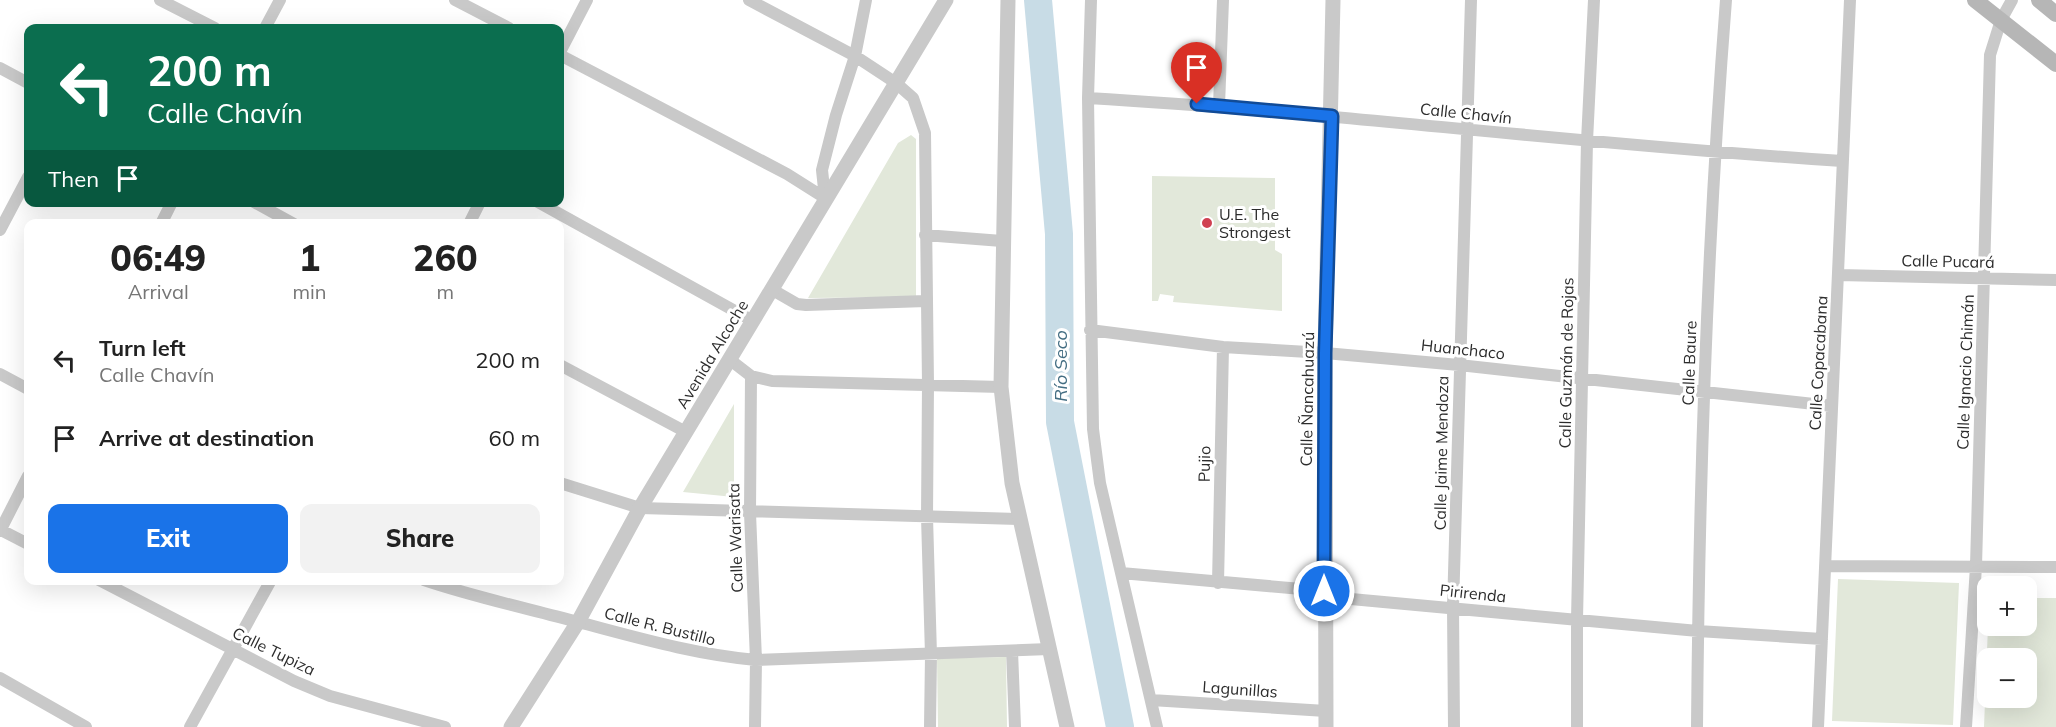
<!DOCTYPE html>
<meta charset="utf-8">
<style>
body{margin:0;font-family:Mulish,sans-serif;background:#f2f2f2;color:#222;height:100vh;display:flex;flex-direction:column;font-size:22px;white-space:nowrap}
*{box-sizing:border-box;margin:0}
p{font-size:20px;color:#767676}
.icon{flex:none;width:33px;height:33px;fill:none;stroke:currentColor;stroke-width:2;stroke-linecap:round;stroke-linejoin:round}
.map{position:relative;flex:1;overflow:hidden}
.details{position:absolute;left:24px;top:219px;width:540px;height:366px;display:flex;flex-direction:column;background:#fff;border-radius:12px;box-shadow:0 6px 24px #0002}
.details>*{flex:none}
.banner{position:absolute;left:24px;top:24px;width:540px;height:183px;border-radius:12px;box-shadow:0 6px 24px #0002;background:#0b6e4f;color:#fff;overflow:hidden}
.controls{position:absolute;left:1977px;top:576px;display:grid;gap:12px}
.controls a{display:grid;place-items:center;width:60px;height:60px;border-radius:12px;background:#fff;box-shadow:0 6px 24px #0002;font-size:30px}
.pin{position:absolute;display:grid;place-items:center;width:51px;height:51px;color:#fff;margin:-62px -26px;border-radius:50% 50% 50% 0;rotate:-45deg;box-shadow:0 0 6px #0007}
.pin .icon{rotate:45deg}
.me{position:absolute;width:66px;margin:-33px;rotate:0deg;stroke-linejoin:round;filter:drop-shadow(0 0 4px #0008)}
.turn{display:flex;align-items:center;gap:21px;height:126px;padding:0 24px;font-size:27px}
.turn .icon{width:78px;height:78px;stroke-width:2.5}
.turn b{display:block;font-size:42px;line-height:51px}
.then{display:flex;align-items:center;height:57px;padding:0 24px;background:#0003;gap:12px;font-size:22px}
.eta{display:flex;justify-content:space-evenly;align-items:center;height:102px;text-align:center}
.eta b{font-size:36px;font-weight:800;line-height:42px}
.action{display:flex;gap:12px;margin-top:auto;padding:12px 24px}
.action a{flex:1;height:69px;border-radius:12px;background:#1a73e8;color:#fff;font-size:24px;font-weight:800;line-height:69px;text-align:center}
.action a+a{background:#f2f2f2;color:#222}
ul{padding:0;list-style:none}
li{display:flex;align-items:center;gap:18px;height:78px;padding:0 24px}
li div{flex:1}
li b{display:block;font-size:22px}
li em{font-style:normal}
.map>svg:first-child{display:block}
</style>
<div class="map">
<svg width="2056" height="727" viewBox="0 0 2056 727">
<rect width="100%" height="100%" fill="#fff"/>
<path fill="#e2e8da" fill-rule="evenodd" d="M911,135L916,139V297L808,298L898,143Z
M1152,176L1275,178V250L1282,254V311L1173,302L1174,296L1160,294L1158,301H1152Z
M734,404V497L683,492Z
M1838,579L1959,583L1953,725L1832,721Z
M2027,598H2056V727H1984L1988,626H2026ZM1988,658H2026V698H1988Z
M1006,657L1007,727H938L937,658Z"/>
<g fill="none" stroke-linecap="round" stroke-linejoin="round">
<path stroke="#c8dce6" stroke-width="28" d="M1038,0L1059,234L1060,422L1120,727"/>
<path stroke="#c9c9c9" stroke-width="12" d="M160,0L215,28
M455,0L509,28
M749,0L855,56L896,83L913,98L925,133L928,384L927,517L931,655L930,727
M1091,0L1088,98L1093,429L1100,483L1157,727
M265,28L280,0
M560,52L587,0
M560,55L787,174L825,198
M0,68L28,83
M1088,98C1339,113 1590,145 1842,161
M1219,106L1223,0
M825,198L822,170L836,115L855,56L866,0
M254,202L294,224
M538,202L753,321
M161,224L172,202
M469,224L480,202
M0,230L28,177
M925,235L1002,241
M1839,275L2056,280
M771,289L797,304L806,305L926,301
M1090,330L1223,347L1325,353L1459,365L1832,406
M729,359L751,376L750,513L756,660L755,727
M560,365L686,432
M0,374L28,389
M751,376L772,381L1001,387
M560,483L640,508L1020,519
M1,530L28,544
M0,531L28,476
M1825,566L2056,567
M1121,573L1324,591L1351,599L1698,631L1822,639
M99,580L294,681L330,696L445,727
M424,580C474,597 526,608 578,622C639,638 693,654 756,660L1049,649
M1218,583L1223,347
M1012,651L1015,727
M0,678L86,727
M1151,700L1326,711
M190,727L271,580
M1454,727L1453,607L1471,0
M1577,727V620L1587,141L1594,0
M1697,727C1699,484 1707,242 1726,0
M1818,727L1850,0
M1966,727L1976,566L1990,55L2001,20L2012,0"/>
<path stroke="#c9c9c9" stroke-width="15" d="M1008,0L1001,387L1012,483L1067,727
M511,727L578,622L640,508L946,0
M1326,727L1325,353L1333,0"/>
<path stroke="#b6b6b6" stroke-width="16" d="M1975,0L2056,64
M2039,0L2056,14"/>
</g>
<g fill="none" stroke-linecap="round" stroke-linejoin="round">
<g stroke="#114b97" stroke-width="15">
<path id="route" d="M1197,104L1332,116L1325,353L1324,591"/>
</g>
<use href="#route" stroke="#1a73e8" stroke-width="10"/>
</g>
<circle fill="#d04152" stroke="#fff" stroke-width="2" cx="1207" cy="223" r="6"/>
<g text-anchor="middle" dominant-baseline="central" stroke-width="6" stroke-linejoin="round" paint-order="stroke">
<g font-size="16" fill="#2c2c2c" stroke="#fff">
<text transform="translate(1466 113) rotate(6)">Calle Chavín</text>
<text transform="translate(1948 261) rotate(1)">Calle Pucará</text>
<text transform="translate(1463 349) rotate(6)">Huanchaco</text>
<text transform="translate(712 354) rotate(-59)">Avenida Alcoche</text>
<text transform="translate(1566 363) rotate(-89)">Calle Guzmán de Rojas</text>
<text transform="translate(1689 363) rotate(-88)">Calle Baure</text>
<text transform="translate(1818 363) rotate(-87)">Calle Copacabana</text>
<text transform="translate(1965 372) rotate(-88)">Calle Ignacio Chimán</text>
<text transform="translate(1307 399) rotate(-89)">Calle Ñancahuazú</text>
<text transform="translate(1441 453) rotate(-89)">Calle Jaime Mendoza</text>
<text transform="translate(1204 464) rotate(-89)">Pujio</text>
<text transform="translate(735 538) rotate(-92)">Calle Warisata</text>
<text transform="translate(1473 593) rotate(6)">Pirirenda</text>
<text transform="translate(660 626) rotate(14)">Calle R. Bustillo</text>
<text transform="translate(274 651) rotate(26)">Calle Tupiza</text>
<text transform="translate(1240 689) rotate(4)">Lagunillas</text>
</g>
<g font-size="16" fill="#2c2c2c" stroke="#fff" text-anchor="start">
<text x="1219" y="214">U.E. The<tspan x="1219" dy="18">Strongest</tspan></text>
</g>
<g font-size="18" font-style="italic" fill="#446e83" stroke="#fff">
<text transform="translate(1060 366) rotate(-90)">Río Seco</text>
</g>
</g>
</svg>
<div class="controls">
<a>+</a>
<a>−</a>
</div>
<div class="pin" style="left:1197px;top:104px;background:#d93025"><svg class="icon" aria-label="arrive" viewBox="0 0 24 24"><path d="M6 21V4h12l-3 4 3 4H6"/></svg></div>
<svg class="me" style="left:1324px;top:591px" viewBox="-20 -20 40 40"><circle r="17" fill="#1a73e8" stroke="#fff" stroke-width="3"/><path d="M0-11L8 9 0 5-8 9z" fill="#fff"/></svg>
<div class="banner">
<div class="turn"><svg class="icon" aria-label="left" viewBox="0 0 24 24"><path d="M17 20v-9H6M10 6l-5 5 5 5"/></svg><div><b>200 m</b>Calle Chavín</div></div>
<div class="then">Then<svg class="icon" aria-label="arrive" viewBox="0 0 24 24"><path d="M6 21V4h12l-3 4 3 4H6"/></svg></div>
</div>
<section class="details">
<div class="eta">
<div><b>06:49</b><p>Arrival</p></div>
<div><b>1</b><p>min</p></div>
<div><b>260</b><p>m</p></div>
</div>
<ul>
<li><svg class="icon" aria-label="left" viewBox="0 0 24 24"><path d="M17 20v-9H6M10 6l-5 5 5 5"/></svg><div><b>Turn left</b><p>Calle Chavín</p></div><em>200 m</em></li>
<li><svg class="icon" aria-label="arrive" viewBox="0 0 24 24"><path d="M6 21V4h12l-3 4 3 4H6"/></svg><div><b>Arrive at destination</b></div><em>60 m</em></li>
</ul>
<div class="action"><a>Exit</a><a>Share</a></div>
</section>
</div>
